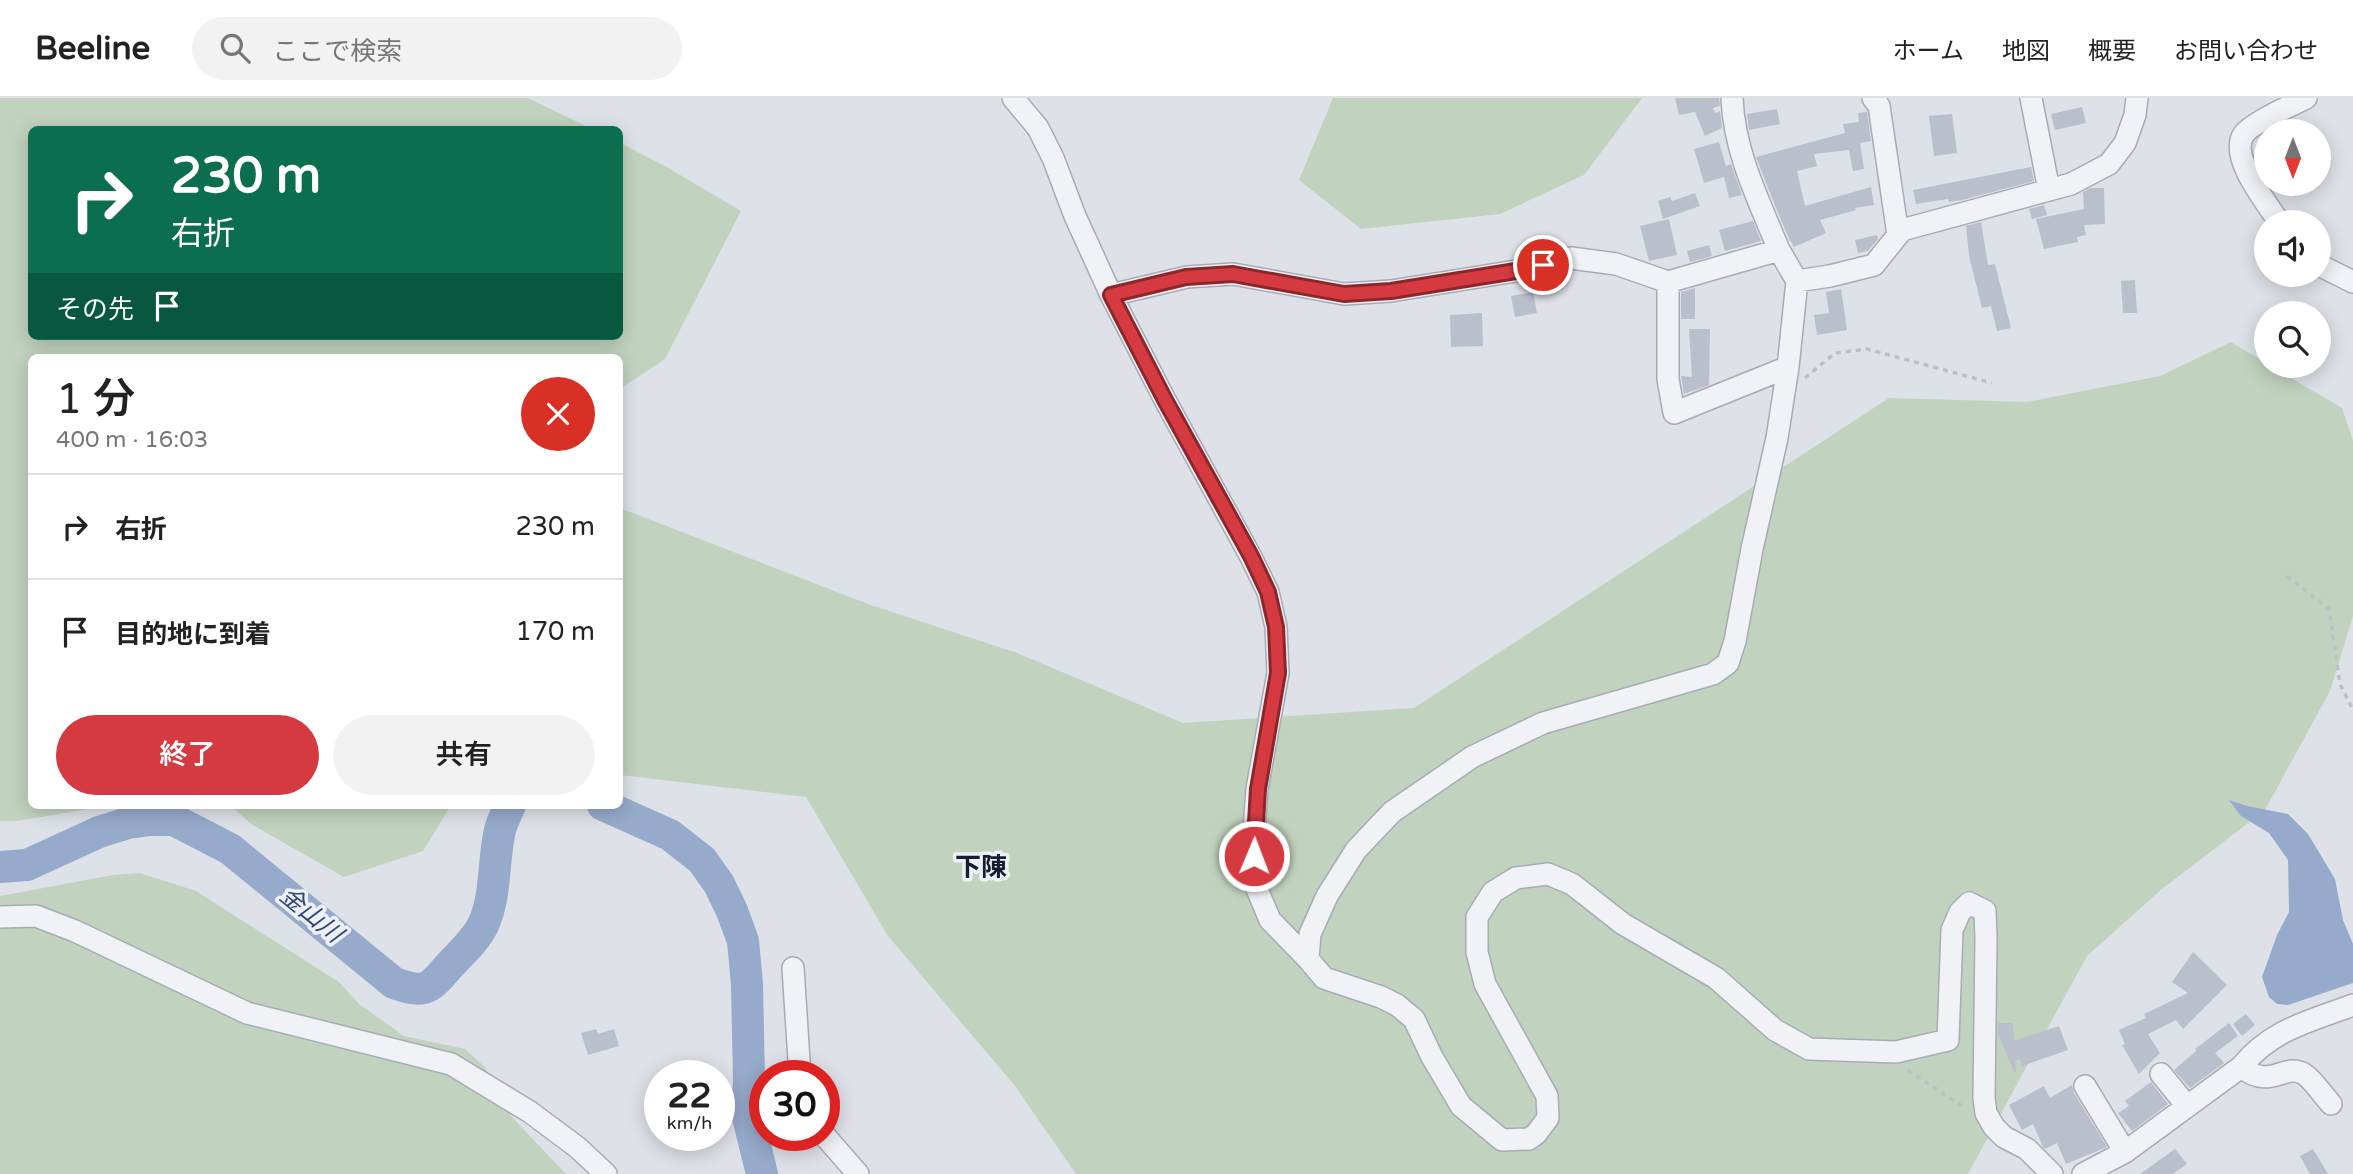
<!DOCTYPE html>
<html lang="ja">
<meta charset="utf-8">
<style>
body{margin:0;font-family:"Varela Round","Noto Sans JP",sans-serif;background:#f2f2f2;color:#222;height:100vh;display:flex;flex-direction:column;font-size:26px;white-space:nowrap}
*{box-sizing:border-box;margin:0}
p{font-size:23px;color:#767676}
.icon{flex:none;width:38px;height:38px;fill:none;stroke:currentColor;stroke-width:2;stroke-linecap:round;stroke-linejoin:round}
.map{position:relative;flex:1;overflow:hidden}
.panel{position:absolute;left:28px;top:256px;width:595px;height:455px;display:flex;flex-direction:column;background:#fff;border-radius:10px;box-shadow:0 4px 18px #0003}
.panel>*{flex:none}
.top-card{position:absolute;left:28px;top:28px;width:595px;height:214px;border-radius:10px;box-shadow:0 4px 18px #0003;background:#0b6e4f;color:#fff;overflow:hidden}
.needle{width:46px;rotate:180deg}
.buttons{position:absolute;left:2254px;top:21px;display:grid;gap:14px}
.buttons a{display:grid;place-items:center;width:77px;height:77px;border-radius:50%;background:#fff;box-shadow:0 4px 18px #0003;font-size:35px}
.speed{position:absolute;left:644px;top:962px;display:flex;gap:14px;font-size:35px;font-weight:700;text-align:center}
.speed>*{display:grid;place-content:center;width:91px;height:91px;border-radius:50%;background:#fff;box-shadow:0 4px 18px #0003;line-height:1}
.speed small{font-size:18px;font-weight:400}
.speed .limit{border:10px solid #d22;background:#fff;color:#111}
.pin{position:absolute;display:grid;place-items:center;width:60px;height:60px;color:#fff;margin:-30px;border:4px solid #fff;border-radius:50%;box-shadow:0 2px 7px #0007}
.me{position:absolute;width:77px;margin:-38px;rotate:1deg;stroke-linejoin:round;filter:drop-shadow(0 0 5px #0008)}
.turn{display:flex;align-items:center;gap:24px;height:147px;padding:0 28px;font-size:32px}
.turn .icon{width:91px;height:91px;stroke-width:2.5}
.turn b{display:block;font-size:49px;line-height:60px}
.then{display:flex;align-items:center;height:66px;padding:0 28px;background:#0003;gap:14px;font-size:26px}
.round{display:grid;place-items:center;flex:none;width:74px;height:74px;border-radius:37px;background:#f2f2f2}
.headline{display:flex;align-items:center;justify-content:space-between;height:119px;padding:0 28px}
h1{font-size:42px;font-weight:600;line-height:52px}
.cta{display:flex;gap:14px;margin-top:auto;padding:14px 28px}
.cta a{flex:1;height:80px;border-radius:42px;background:#d63a41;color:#fff;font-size:28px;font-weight:600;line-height:80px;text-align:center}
.cta a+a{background:#f2f2f2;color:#222}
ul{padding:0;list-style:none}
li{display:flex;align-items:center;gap:21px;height:105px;padding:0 28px;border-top:2px solid #e0e0e0}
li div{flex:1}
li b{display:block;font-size:26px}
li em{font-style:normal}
header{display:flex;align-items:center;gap:42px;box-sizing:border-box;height:98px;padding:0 35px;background:#fff;border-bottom:2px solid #e0e0e0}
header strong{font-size:33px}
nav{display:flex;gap:38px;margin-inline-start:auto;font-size:24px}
.search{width:490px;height:63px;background:#f2f2f2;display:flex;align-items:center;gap:18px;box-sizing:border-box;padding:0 24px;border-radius:38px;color:#767676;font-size:26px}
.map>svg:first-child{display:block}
</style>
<header>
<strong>Beeline</strong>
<div class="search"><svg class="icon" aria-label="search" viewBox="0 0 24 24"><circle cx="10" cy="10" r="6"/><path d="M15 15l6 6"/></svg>ここで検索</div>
<nav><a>ホーム</a><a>地図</a><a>概要</a><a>お問い合わせ</a></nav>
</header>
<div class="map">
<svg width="2353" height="1076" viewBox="0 0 2353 1076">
<rect width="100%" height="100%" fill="#dee1e8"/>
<path fill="#c1d3be" d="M0,0H528L592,31L32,32V238H620V45L665,68L741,113L665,261L620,291V259H32V707H112L17,723H0Z
M1333,0H1642L1584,77L1500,116L1361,131L1299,82Z
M2231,244L2266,265V268H2270L2342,310L2353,343V518L2330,593L2265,712L2162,791L2087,858L1968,1076H1076L1015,988L888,838L806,699L620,677V410L868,506L1017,555L1183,625L1414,610L1889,300L2027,304L2160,278Z
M230,707H451L423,753L344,779L251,726Z
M140,775L196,793L339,884L359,906L404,938L465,951L485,969L511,1018L566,1076H0V798L113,777Z"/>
<path fill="#96aacb" d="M2229,702L2247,708L2288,716L2308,736L2335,781L2343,822L2353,846V885L2288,907L2277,906L2269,899L2262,879L2277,837L2289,814L2288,762L2269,735L2241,718Z"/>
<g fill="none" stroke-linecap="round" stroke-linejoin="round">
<path stroke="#96aacb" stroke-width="32" d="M603,707L670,737L702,762L719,786L732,813L743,843L747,886L749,983L747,1015L762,1076
M0,769L27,767L99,734L128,725L150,722H174L230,751L394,885C426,896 428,892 449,868C461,855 475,843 483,827C496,799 493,767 499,737C500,727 506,717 510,707"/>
</g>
<path fill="#bbbfcb" d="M1675,0H1719L1720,8L1713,10L1715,15L1720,13L1722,30L1705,38L1695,14L1679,17Z
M2082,9L2086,25L2055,32L2051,16Z
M1777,11L1780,26L1749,32L1747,16Z
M1867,14L1871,43L1860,45L1864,71L1853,73L1849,52L1814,56L1817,68L1797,73L1805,108L1871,89L1874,107L1855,110L1856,112L1820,122L1826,135L1794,149L1791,143H1790L1776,110L1756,59L1845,35L1843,26L1859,24L1858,15Z
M1952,16L1957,55L1934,58L1929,18Z
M1719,44L1726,68L1731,66L1742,97L1729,100L1724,79L1704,85L1694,51Z
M2031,69L2034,83L1962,102L1949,104L1948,101L1916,106L1913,92Z
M2091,90H2104L2105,126L2084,127L2086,137L2077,139L2078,144L2044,151L2036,121L2084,111L2083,94Z
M1695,95L1700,108L1663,121L1658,103L1670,99L1672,103Z
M2044,107L2047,117L2032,121L2029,111Z
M1669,121L1677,157L1649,163L1640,128Z
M1753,123L1761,143L1725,153L1719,132Z
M1981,124L1988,167L1995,166L2011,230L1997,233L1991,208L1982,210L1969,158L1966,128Z
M1877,137L1878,141L1868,153L1858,155L1855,142Z
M1709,147L1712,158L1690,164L1687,153Z
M2135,182L2137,215H2123L2121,183Z
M1695,190V221H1681V194Z
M1841,191L1847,232L1817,237L1814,217L1829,215L1826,194Z
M1533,194L1537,215L1515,219L1511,198Z
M1482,215L1483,248L1451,249L1450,217Z
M1689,231H1710L1709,287L1684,296L1681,278L1692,279Z
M2193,854L2227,887L2183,931L2176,922L2148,936L2160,955L2139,976L2122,947L2125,946L2119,932L2146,920L2144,916L2188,895L2172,884Z
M2246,916L2255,927L2242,938L2233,926Z
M1998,925H2013L2014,943L2059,928L2068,952L2022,968L2020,961L2015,963L2016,974H2014L1998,936Z
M2229,925L2238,938L2215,955L2224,965L2190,990L2174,972L2196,953L2195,951Z
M596,931L598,936L614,931L619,948L588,957L581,935Z
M2151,984L2168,1006L2132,1033L2118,1015L2129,1008L2125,1003Z
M2072,987L2074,995L2107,1049L2066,1066L2057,1045L2045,1051L2043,1049L2033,1026L2022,1032L2009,1007L2044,988L2050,1000Z
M2175,1051L2187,1066L2173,1076H2140Z
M2313,1051L2328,1076H2310L2300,1058Z"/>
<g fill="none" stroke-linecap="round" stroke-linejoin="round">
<g stroke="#a7abb6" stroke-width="24">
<path id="street" d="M1013,0L1038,30L1053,60L1075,118L1111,197L1165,302L1251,459L1268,494L1276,529L1278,575L1257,691L1254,732V784L1270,822L1308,861L1324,880L1381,899L1397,907L1414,921L1432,959L1461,1008L1502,1042L1529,1041L1536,1036L1548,1020L1547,998L1485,886L1477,854V819L1493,794L1516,780L1548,776L1572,786L1623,826L1716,880L1775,932L1809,951L1896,954L1948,942L1952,832L1960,814L1969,805L1985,813L1986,840L1984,1000L1986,1015L1994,1029L2004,1039L2027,1051L2052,1076
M1732,0C1734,54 1759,103 1779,152
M1873,0L1879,8L1898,137
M2031,0L2049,92
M2279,124C2267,105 2228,58 2244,36C2252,25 2292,7 2306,0
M2319,167L2353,184
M1797,183L1830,178L1874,167L1902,132L2071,86L2109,66L2125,45L2135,17L2137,0
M1668,184V281L1674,315L1788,269
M1111,197L1187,179L1233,176L1344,196L1391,193L1516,173L1571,160L1616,166L1668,184L1779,152L1797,183L1788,269L1777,340L1752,451L1735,543L1728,565L1713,576L1543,625L1472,659L1392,714L1356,752L1327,798L1310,836L1308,861
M0,819L36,818L75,833L247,915L451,966L530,1014L577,1049L606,1076
M793,870L800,978
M2241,969C2272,931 2308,924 2353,907
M2161,976L2187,1008
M824,1037L858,1076
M2125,1054L2241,969C2271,993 2284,964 2304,976C2314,983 2323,997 2331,1006
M2083,1076L2125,1054L2085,988"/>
</g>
<path stroke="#bcbfc7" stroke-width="3.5" stroke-dasharray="5 5" stroke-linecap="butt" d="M1805,280L1835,255L1867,251L1992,285
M2287,478L2329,511L2340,586L2353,612
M1908,972L1965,1010"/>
<use href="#street" stroke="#f1f2f6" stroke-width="21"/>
</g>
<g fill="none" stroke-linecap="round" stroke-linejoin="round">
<g stroke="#8b262a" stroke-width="18">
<path id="route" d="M1254,758L1258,691L1278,575L1276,529L1268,494L1251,458L1165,302L1111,197L1186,179L1233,176L1344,196L1391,193L1516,173L1543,167"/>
</g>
<use href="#route" stroke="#d63a41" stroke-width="12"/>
</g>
<g text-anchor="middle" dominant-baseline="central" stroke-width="7" stroke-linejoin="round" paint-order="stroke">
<g font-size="24" font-style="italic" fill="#2e4676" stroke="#edf0f6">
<text transform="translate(311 817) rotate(39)">金山川</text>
</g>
<g font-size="26" font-weight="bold" fill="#181e31" stroke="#edf0f6">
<text x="981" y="769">下陳</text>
</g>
</g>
</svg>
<div class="buttons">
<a><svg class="needle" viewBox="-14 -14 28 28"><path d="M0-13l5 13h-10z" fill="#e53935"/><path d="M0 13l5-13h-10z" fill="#767676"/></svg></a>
<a><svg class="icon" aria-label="sound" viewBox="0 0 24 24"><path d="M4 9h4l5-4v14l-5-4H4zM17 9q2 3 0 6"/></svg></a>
<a><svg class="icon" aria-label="search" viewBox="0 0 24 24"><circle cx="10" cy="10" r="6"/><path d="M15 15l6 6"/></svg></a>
</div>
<div class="speed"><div>22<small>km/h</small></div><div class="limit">30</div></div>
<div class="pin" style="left:1543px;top:167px;background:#d93025"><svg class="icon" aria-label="arrive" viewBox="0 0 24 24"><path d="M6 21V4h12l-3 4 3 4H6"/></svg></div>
<svg class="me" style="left:1254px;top:758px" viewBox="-20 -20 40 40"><circle r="17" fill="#d63a41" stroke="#fff" stroke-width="3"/><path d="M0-11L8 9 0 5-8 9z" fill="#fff"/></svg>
<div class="top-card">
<div class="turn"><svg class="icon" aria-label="right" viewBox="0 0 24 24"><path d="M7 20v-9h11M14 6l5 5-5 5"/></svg><div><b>230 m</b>右折</div></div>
<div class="then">その先<svg class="icon" aria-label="arrive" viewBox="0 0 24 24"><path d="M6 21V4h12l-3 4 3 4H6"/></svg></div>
</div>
<section class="panel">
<div class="headline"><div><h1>1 分</h1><p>400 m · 16:03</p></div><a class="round" style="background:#d93025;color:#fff"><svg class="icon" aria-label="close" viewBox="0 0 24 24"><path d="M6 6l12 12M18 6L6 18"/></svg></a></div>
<ul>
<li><svg class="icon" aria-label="right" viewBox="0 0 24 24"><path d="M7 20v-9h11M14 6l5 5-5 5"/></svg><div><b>右折</b></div><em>230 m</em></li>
<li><svg class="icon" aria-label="arrive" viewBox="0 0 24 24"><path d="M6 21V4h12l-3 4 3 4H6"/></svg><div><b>目的地に到着</b></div><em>170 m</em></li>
</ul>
<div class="cta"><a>終了</a><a>共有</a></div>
</section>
</div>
